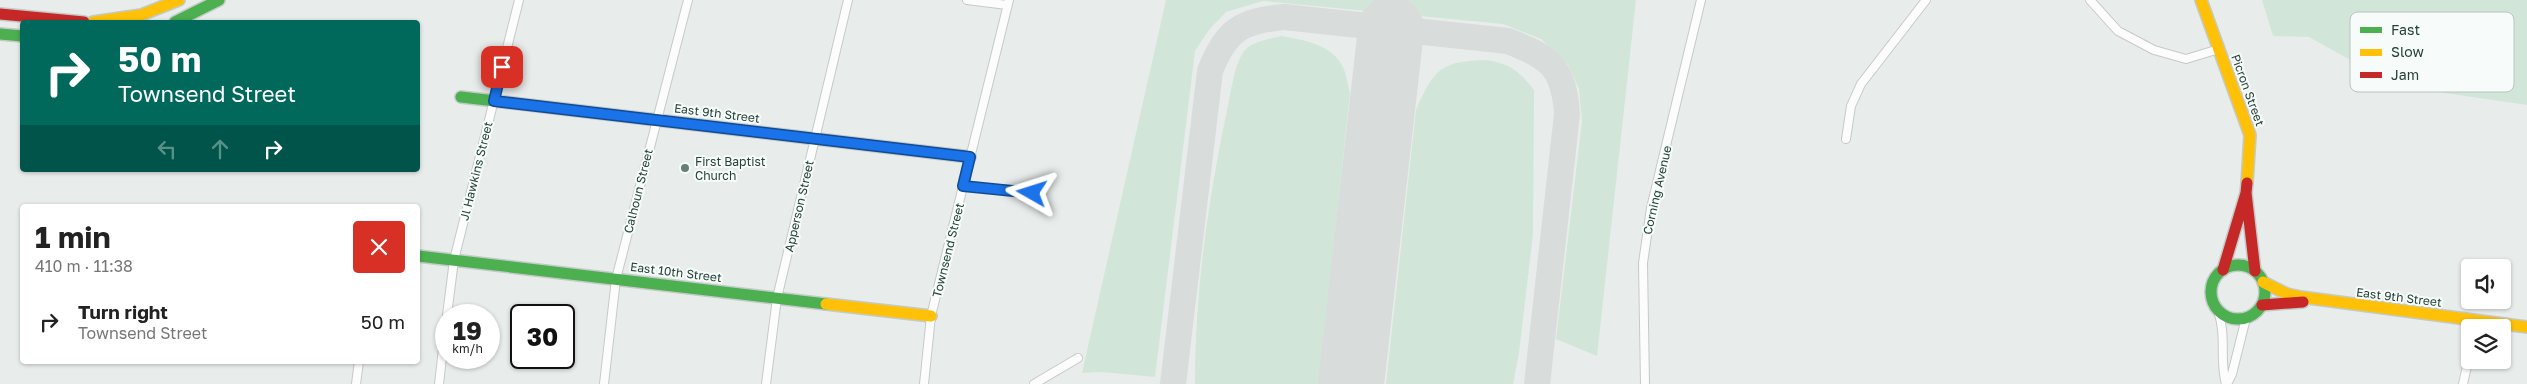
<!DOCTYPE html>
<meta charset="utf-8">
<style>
body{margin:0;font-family:"Golos Text",sans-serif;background:#f6f6f6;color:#222;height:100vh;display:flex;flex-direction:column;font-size:19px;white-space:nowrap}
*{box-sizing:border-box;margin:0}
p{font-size:16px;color:#767676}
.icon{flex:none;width:28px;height:28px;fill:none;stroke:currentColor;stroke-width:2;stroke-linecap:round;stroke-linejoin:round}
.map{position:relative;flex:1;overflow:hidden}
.drawer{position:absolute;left:20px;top:204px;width:400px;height:160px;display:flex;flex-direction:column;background:#fff;border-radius:5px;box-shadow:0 1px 4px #0004}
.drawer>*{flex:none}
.guide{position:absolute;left:20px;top:20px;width:400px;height:152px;border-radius:5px;box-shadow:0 1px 4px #0004;background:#00695c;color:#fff;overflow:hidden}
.fabs{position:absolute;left:2461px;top:259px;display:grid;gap:10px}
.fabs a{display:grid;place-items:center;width:50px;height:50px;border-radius:5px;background:#fff;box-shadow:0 1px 4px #0004;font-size:25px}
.speed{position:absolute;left:435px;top:304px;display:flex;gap:10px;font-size:25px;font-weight:700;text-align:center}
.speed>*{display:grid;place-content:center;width:65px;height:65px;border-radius:50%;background:#fff;box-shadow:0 1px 4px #0004;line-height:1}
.speed small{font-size:12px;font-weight:400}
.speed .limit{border:2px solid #111;border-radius:8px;background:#fff;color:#111}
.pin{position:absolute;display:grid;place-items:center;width:42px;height:42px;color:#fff;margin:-21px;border-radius:10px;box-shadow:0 2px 8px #0006}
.me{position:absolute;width:55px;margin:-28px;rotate:276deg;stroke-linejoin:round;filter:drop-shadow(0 0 4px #0008)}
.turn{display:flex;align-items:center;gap:18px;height:105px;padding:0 15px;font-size:22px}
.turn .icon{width:65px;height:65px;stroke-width:2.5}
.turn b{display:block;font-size:35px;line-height:42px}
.lanes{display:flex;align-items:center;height:48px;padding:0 15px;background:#0003;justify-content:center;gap:25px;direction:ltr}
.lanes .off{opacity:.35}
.round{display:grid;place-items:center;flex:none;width:52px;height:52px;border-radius:5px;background:#f6f6f6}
.headline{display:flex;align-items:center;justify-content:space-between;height:85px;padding:0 15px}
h1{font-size:30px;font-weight:700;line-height:38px}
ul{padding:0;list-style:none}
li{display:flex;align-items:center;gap:15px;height:65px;padding:0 15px}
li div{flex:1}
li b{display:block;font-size:19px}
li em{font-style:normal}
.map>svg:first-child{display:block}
</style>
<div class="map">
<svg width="2527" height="384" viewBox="0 0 2527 384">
<rect width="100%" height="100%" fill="#e8edeb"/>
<path fill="#d1e6d8" d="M1166,0H1636L1597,356L1556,339L1582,121L1579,89L1568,65L1541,39L1503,24L1263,1L1226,12L1209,30L1195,51L1155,377L1102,372L1082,373Z
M2262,0H2527V105L2397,86L2309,37L2273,36Z
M1281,36C1303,40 1332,44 1343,67C1346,74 1348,85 1350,93L1319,384H1195C1195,290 1208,202 1227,110C1231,94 1234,61 1246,49C1254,41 1271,39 1281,36Z
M1487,60C1510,64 1520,71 1534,90L1533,234L1519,353L1513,384H1386L1416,110C1434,68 1442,61 1487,60Z"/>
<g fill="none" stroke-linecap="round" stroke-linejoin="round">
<path stroke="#d8dddc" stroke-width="26" d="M1173,384L1210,71C1226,30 1241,21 1284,17L1508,41C1550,57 1564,68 1567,114L1537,384"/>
<path stroke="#d8dddc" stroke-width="66" d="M1351,384L1391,29"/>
<g stroke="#c5cac8" stroke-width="10">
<path id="street" d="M967,0L1007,5
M2090,0L2118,31L2154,50L2186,59L2219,49
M1846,139L1851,106L1861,84L1926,0
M963,186L1032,193
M2218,311C2227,337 2219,359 2226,384
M447,315L454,260L519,0
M356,384L359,361
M439,384L446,322
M604,384L616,279L688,0
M766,384L777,298L848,0
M924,384L931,316L1009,0
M1034,384L1078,358
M1645,384L1643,263L1651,208L1701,0
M2227,384L2232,374L2246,318
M2463,384L2470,353"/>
</g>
<g stroke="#c3cbc8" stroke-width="14">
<path id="fast" d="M175,22L219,0
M0,34L22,36
M461,97L970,157
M418,256L826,304
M2211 292a27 27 0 1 1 54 0a27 27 0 1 1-54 0Z"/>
</g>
<g stroke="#c3cbc8" stroke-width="14">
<path id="slow" d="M2201,0L2250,135L2247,183
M93,22L141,15L179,0
M2263,282L2287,294L2301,297L2527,327
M826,304L931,316"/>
</g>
<g stroke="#c3cbc8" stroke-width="14">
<path id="jam" d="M0,14L84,22
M2246,193L2255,271
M2223,270L2246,193L2247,183
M2262,305L2303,302"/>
</g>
<use href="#street" stroke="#fcfcfc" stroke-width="8"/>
<use href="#fast" stroke="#4caf50" stroke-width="11"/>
<use href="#slow" stroke="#ffc107" stroke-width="11"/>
<use href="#jam" stroke="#c62828" stroke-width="11"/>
</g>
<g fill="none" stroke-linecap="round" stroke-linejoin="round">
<g stroke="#114b97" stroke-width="12">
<path id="route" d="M502,67L494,101L970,157L963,186L1032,193"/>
</g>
<use href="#route" stroke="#1a73e8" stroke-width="9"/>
</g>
<circle fill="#697e78" stroke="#f7fbf9" stroke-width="2" cx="685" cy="168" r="5"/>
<g text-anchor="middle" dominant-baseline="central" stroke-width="4" stroke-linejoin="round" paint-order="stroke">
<g font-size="12" fill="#24423a" stroke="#f7fbf9">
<text transform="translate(2248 90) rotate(70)">Picron Street</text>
<text transform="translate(717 113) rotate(7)">East 9th Street</text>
<text transform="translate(476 171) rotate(-76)">Jl Hawkins Street</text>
<text transform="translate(1657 190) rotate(-77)">Corning Avenue</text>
<text transform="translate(638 191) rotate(-76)">Calhoun Street</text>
<text transform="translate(799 206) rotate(-77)">Apperson Street</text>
<text transform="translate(948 250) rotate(-76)">Townsend Street</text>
<text transform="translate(676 272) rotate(7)">East 10th Street</text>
<text transform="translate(2399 297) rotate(7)">East 9th Street</text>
</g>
<g font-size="12" fill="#24423a" stroke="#f7fbf9" text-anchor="start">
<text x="695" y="161">First Baptist<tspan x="695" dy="14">Church</tspan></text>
</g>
</g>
<rect x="2350" y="12" width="164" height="80" rx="8" fill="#f7fbf9" stroke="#b8c4c0" stroke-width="1"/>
<rect x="2360" y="27" width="22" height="6" fill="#4caf50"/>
<rect x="2360" y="49" width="22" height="7" fill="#ffc107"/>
<rect x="2360" y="72" width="22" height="6" fill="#c62828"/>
<g font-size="14" fill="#24423a">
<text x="2391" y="35">Fast</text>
<text x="2391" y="57">Slow</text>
<text x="2391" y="80">Jam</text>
</g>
</svg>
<div class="fabs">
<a><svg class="icon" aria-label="sound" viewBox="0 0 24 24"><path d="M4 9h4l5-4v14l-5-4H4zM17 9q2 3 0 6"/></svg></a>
<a><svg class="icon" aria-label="layers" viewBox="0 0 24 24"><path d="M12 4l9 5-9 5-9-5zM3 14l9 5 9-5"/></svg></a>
</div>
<div class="speed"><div>19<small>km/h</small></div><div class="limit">30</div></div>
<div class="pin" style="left:502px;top:67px;background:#d93025"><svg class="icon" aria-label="arrive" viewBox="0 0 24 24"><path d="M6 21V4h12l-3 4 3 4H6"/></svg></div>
<svg class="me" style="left:1032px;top:193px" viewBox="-20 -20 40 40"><path d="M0-17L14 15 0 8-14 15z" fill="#1a73e8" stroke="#fff" stroke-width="4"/></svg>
<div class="guide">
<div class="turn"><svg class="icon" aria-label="right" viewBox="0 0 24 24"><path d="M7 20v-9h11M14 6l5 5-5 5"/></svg><div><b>50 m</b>Townsend Street</div></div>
<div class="lanes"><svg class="icon off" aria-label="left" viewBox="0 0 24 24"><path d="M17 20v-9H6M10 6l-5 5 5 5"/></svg><svg class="icon off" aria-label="ahead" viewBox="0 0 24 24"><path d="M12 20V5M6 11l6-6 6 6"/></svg><svg class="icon" aria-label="right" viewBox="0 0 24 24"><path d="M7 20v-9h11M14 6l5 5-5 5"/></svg></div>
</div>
<section class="drawer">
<div class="headline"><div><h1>1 min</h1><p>410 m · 11:38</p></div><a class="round" style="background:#d93025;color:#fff"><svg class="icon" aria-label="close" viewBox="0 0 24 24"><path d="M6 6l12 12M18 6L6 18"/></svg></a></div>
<ul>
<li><svg class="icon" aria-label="right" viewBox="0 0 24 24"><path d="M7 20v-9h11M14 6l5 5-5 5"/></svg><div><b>Turn right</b><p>Townsend Street</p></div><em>50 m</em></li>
</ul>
</section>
</div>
